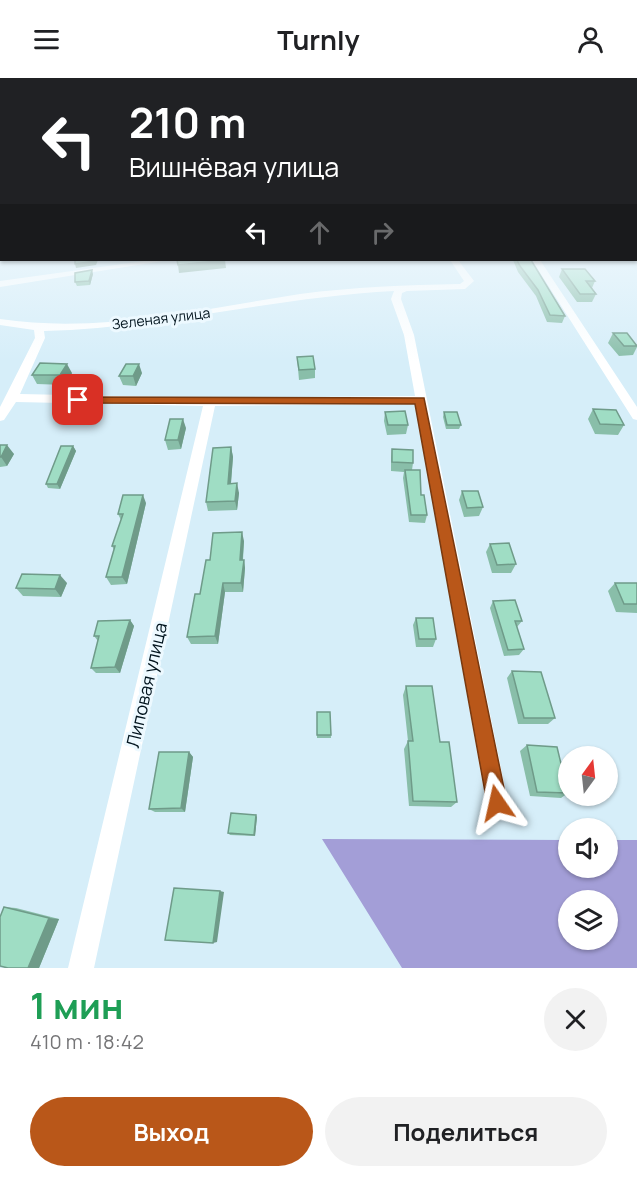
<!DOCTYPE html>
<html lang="ru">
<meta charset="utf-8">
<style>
body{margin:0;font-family:Manrope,sans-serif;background:#f2f2f2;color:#202124;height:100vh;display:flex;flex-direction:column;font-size:22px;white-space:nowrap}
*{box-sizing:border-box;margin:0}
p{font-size:20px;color:#757577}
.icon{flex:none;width:33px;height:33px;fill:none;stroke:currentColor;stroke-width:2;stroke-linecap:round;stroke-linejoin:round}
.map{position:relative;height:890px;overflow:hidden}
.side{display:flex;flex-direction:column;background:#fff;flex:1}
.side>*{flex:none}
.hud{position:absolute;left:0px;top:0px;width:638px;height:183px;box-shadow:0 2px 4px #0004;background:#202124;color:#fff;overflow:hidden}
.needle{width:39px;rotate:15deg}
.fabs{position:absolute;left:558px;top:668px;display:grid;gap:12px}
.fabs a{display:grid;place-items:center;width:60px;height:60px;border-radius:50%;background:#fff;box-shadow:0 2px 4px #0004;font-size:30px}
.pin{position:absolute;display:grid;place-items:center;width:51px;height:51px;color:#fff;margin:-26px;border-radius:12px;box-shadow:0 3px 9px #0006}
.me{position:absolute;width:66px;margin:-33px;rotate:349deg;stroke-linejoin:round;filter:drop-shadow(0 0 4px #0008)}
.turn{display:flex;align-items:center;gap:21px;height:126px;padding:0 30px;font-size:27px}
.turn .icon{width:78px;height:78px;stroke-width:2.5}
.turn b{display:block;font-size:42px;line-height:51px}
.lanes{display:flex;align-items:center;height:57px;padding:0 30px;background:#0003;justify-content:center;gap:30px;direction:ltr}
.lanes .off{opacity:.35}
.round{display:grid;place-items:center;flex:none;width:63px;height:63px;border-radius:32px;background:#f2f2f2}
.head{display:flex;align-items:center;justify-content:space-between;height:102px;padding:0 30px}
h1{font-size:36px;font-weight:700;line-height:45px;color:#1e9e55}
.cta{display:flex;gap:12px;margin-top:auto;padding:12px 30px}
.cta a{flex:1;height:69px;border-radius:36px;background:#b95719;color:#fff;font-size:24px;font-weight:700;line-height:69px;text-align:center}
.cta a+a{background:#f2f2f2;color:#202124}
header{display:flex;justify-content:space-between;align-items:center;height:78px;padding:0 30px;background:#fff;font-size:27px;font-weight:700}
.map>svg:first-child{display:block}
</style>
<header><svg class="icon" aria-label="menu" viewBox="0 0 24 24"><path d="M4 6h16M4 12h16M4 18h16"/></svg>Turnly<svg class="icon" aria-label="person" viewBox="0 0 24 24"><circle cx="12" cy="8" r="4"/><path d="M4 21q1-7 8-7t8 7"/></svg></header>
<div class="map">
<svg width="637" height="890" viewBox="0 0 637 890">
<rect width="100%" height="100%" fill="#d6eef9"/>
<path fill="#a39ed7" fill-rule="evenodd" d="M322,761L568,762V789H608V762H637V890H402ZM568,822H608V861H568Z"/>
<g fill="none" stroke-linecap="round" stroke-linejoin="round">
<path fill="#fff" fill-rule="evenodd" d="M151,182H169L0,209V203Z
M450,182H458L474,203L465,211L407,213L402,215L401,221L414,257L508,725L505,733L497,736L489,733L486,725L416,326L215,328L94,890H68L203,328L16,324L4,342L0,343V329L35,260L34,252L0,247V241C100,256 201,231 300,216C353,209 406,207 460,206L464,203ZM394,213L391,221L404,257L415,318L210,320L20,316L45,260L44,253C162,250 276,219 394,213Z
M532,182H540L637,329V342L633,341Z"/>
</g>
<path fill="#89bea9" d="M513,182H531L565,238L562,245L547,244L536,218L518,194Z
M562,191L595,203L592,210L596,216L592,224H577L559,199Z
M93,196L90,207L77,208L75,204Z
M613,255L637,267V269L633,277L619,278L608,265Z
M297,279L315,291V300L299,302Z
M72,295L65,307L37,306L32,297Z
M142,295L136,308L123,307L119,298Z
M593,331L624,347L618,357L595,356L588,341Z
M385,334L408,347L406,356L387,357L384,343Z
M444,334L461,347L459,351H446L443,339Z
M186,350L181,371L168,372L165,362Z
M0,367L14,376L7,388L0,389Z
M73,368L76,373L60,411L48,410L46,406Z
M231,369L233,379L231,406L239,415L237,432L208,433L206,424Z
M392,371L413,385L412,392L421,417L427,437L425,445L409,444L403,400L404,394L391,393V380Z
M462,413L483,429L479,438L464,439L459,422Z
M146,425L127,506L111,507L106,499L114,472L112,468L121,442L118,436Z
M244,463L243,482H244L245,490L243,514H225L218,566H191L187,559L210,482Z
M490,466L516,486L511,495H492L486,474Z
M67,505L61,519L23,518L16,510Z
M615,505H637V535L616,534L608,513Z
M493,523L522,543L517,549L524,571L519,577L504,578L490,530Z
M416,540L436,561L433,569H416L413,547Z
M130,542L134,548L120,595H96L91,590L98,563L94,558Z
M512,593L555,640L548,646H518L507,600Z
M406,608L440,664L457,724L451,729L409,728L404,671L408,663L403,617Z
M317,634H330L331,660H317Z
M527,667L568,715L561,720L530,718L520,673Z
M189,674L193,679L185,734H155L149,731Z
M257,739L255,758L230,757L228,755Z
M4,829L16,830L59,841L39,890Z"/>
<path fill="#6f9b89" d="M95,182H98L96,187L76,190L75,186Z
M225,182L226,190L179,195L178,187Z
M92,192L93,196L90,207L89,203Z
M67,286L72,295L65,307L60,297Z
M139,286L142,295L136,308L133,298Z
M183,341L186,350L181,371L178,362Z
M7,367L14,376L7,388L1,379Z
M73,368L76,373L60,411L57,406Z
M231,369L233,379L230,415L228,406Z
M237,405L239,415L237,432L235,423Z
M143,417L146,425L127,506L122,499Z
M242,454L244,463L242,490L240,482Z
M244,482L245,490L243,514L241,505Z
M60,497L67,505L61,519L55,511Z
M223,505L225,514L218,566L215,558Z
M130,542L134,548L120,595L115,589Z
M189,674L193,679L185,734L181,730Z
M256,737L257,739L255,758L254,757Z
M220,813L224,814L217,864L213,865Z
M49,840L59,841L39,890H28Z"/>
<path fill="#9fddc4" stroke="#6f9b89" stroke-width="1.5" d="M75,182H95V183L75,186Z
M177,182H225L178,187Z
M517,182H531L565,238L550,237L538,212L520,188Z
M562,191H585L595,203H586L596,216H580Z
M92,192L89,203L75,204V195Z
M613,255H627L637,268H624Z
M313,278L315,291L299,292L297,279Z
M40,285L67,286L60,297H32Z
M126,286H139L133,298H119Z
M593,331L616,332L624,347L600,346Z
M405,333L408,347H388L385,334Z
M444,334H457L461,347H447Z
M170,341H183L178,362H165Z
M0,367H7L1,379H0Z
M61,368H73L57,406H46Z
M231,369L228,406L237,405L235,423L206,424L213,370Z
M392,371L413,372V385L392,384Z
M405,392H420L421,417H424L427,437H411Z
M462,413H478L483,429L467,430Z
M123,417H143L122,499H106L115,468H112L123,436H118Z
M242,454L240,482H244L241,505H223L215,558L187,559L195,516H200L206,482H210L213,455Z
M509,465L516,486L497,487L490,466Z
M22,496L60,497L55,511L16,510Z
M615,505H637V526H624Z
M515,522L522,543H515L524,571L508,572L493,523Z
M416,540H433L436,561H419Z
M130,542L115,589L91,590L99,558H94L98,543Z
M512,593L541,594L555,640H524Z
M406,608H432L440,664H449L457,724L413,723L408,663H413Z
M317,634H330L331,657H317Z
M527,667L557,669L568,715L537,714Z
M159,674H189L181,730L149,731Z
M231,735L256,737L254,757L228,755Z
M174,810L220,813L213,865L165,862Z
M4,829L49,840L28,890H8L0,888V839Z"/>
<linearGradient id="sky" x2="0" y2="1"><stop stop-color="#6da9d4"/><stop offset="0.56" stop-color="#edf7fc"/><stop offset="1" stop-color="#edf7fc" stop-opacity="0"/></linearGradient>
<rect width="637" height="284" fill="url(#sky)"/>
<path fill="#b95719" stroke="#783910" stroke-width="1.5" d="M74,319L424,320L507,725L504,732L497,735L490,732L487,725L415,326L78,325L73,322Z"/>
<g text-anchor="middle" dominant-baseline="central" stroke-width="6" stroke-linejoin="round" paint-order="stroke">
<g font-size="14" fill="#00131d" stroke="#edf9ff">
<text transform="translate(161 240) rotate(-7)">Зеленая улица</text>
</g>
<g font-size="18" fill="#00131d" stroke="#edf9ff">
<text transform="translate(146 607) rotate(-77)">Липовая улица</text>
</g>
</g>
</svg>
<div class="fabs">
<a><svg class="needle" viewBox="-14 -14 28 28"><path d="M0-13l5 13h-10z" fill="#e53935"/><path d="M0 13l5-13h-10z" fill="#757577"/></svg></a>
<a><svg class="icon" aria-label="sound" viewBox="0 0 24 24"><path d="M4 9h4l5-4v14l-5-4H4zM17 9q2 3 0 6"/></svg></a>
<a><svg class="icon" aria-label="layers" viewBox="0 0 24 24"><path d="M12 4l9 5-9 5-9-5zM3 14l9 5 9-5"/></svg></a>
</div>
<div class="pin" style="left:78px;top:322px;background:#d93025"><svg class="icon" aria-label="arrive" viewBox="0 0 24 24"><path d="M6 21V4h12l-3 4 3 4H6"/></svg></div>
<svg class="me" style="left:497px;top:725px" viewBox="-20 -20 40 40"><path d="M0-17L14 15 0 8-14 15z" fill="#b95719" stroke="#fff" stroke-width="4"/></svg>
<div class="hud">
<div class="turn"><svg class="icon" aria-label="left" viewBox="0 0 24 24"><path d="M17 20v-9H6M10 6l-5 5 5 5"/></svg><div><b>210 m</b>Вишнёвая улица</div></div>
<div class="lanes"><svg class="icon" aria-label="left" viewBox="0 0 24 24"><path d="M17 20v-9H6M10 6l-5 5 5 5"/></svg><svg class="icon off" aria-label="ahead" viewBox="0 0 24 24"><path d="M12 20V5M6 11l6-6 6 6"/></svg><svg class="icon off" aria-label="right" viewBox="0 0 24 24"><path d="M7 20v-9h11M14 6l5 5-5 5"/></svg></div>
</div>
</div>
<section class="side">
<div class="head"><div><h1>1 мин</h1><p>410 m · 18:42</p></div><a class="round"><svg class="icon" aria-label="close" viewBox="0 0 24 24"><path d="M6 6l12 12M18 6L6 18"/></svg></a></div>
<div class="cta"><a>Выход</a><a>Поделиться</a></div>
</section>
